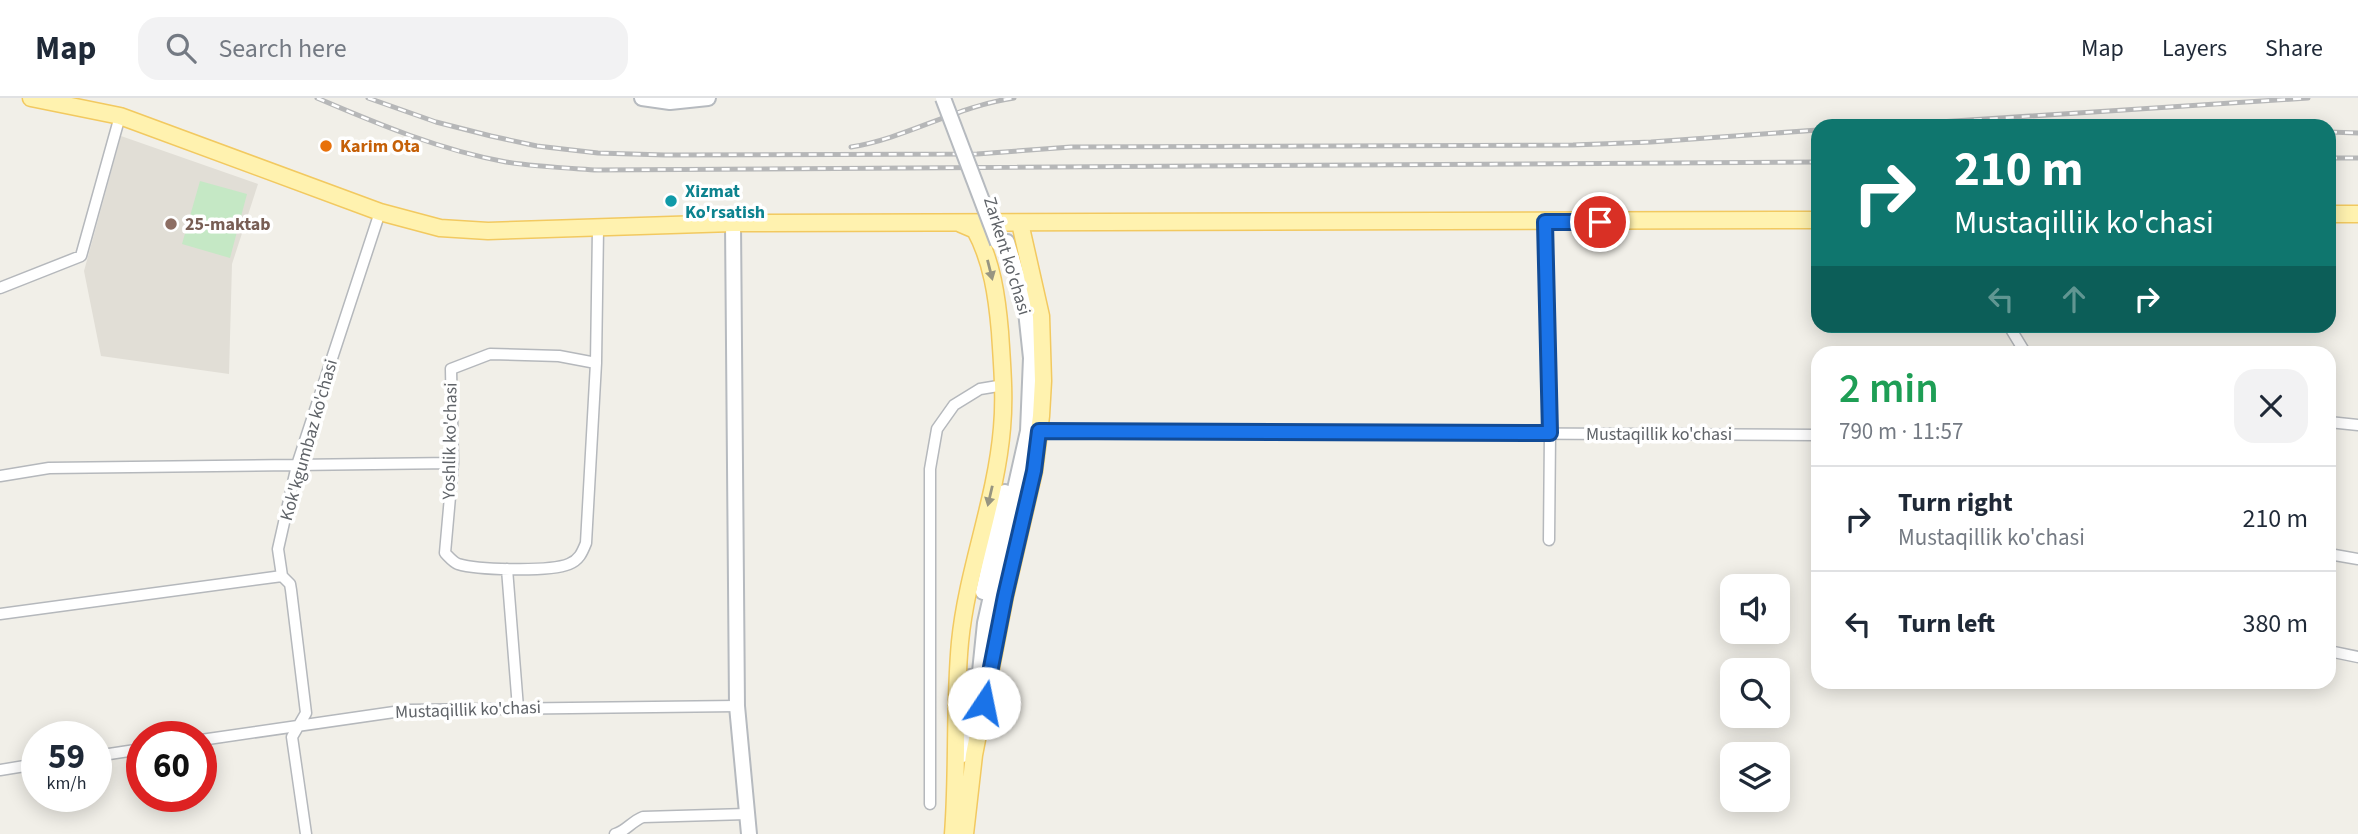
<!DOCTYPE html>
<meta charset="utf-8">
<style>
body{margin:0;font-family:"Source Sans 3",sans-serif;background:#f2f2f3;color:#1f2937;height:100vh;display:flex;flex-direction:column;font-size:26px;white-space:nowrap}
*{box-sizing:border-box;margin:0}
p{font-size:23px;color:#747a83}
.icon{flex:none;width:38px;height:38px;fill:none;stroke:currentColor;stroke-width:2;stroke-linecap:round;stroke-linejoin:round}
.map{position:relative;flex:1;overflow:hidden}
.details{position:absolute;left:1811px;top:248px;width:525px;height:343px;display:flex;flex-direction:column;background:#fff;border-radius:21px;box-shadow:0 4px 18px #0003}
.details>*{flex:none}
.top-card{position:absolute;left:1811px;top:21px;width:525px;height:214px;border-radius:21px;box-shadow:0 4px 18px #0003;background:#0f766e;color:#fff;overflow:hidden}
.controls{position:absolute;left:1720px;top:476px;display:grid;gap:14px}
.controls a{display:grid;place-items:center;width:70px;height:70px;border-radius:14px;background:#fff;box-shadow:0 4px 18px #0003;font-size:35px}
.speed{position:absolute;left:21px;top:623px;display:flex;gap:14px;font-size:35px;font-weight:700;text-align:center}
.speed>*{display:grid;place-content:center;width:91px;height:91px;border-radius:50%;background:#fff;box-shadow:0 4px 18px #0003;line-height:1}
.speed small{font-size:18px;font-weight:400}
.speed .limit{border:10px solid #d22;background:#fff;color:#111}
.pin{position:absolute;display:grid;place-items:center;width:60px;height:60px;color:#fff;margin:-30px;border:4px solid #fff;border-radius:50%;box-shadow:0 2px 7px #0007}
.me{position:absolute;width:77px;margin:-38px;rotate:11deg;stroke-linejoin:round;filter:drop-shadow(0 0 5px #0008)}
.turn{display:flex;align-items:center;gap:24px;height:147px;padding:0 28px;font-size:32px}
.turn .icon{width:91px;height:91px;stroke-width:2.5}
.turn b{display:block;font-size:49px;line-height:60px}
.lanes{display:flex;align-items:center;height:66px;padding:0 28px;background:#0003;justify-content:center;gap:35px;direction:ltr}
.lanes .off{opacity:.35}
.round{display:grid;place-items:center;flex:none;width:74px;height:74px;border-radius:21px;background:#f2f2f3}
.head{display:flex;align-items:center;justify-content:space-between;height:119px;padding:0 28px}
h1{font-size:42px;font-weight:600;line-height:52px;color:#1e9e55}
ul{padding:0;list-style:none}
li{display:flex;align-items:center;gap:21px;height:105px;padding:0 28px;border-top:2px solid #e0e1e3}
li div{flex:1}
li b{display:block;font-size:26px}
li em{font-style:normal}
header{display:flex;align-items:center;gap:42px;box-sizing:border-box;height:98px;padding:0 35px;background:#fff;border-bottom:2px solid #e0e1e3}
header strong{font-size:33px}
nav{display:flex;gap:38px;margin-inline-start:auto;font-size:24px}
.search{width:490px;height:63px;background:#f2f2f3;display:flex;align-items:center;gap:18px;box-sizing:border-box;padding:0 24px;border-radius:21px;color:#747a83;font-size:26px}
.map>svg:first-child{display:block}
</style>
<header>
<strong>Map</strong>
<div class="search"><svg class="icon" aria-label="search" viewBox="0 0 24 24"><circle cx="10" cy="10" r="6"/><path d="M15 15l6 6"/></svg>Search here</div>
<nav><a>Map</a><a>Layers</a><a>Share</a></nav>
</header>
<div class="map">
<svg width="2358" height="736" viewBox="0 0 2358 736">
<rect width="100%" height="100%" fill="#f1efe8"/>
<path fill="#e1ded6" d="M121,38L258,86L232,166L229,276L101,258L84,173Z"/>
<path fill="#c5e8c5" d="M200,83L247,96L230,160L182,146Z"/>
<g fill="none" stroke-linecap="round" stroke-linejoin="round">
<g stroke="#b5b8bc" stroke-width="13">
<path id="minor" d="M1545,124L1550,335L1549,442
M0,190L81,158L120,18
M2009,228L2026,256
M490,256L559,258L596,265L586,445C582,455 579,462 569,466C550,474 478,472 458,466C453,464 449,459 445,455L453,365L451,271Z
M596,265L598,131
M2329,324L2358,327
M1039,333L1818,337
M0,378L49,370L453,365
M2329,456L2358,461
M507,471L518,610
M0,516L282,478
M2329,553L2358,559
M201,642L408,612L737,608
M96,658L142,651
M0,672L37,666
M930,706V371L937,331L954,307L980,291L1004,287
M306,736L292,639L306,615L291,492L290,486L282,478L278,451L297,367L380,114
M615,736C625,734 632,723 643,719L747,716"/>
</g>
<g stroke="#b6babf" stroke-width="18">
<path id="secondary" d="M642,0L670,4L708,0
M733,125L737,608L749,736
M983,494L1005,394
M976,613L985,525L1028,333L1031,260L1025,204L1007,144
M962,657L970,579"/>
</g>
<g stroke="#f2c960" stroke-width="19">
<path id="primary" d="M31,0L120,18L380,114L440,130L488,133L733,125L1818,122
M2329,116H2358
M953,736C958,672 954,608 960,544C967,472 996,403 1002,330C1005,298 1002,266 1000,234C997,199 992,163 975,132L961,126
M965,736L974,657L1005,498L1034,373L1041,318L1043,283L1041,218L1020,125"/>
</g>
<use href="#minor" stroke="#fff" stroke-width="10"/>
<use href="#secondary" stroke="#fff" stroke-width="14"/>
<use href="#primary" stroke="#fff2af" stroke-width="16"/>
<g stroke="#b6b7b8" stroke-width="5">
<path id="rail" d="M317,0C378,26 440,52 506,64C536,69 567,70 598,72L1818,64
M368,0L436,24L491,38L537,48L598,55L665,57L977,56L1071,49L1573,47L1651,44L1818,32
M1878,28L2308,0
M2329,34L2358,35
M851,49C907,40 957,8 1014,0
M2329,60H2358"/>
</g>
<use href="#rail" stroke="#fff" stroke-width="2.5" stroke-dasharray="8" stroke-linecap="butt"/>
<g stroke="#b6babf" stroke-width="18" stroke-linecap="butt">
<path id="secondary-bridge" d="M943,0L998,145"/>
</g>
<use href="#secondary-bridge" stroke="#fff" stroke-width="14"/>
</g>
<defs><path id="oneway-solid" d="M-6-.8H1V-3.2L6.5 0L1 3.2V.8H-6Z" transform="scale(1.75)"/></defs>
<g fill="#979581">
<use href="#oneway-solid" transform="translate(990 172) rotate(76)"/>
<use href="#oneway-solid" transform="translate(990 398) rotate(103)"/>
</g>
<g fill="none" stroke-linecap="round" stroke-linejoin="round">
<g stroke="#114b97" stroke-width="18">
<path id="route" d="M984,605L1005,498L1034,373L1039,333L1550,335L1545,124H1600"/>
</g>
<use href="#route" stroke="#1a73e8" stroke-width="12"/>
</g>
<circle fill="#e8710a" stroke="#fff" stroke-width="2.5" cx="326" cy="48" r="7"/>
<circle fill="#0f9aa8" stroke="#fff" stroke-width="2.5" cx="671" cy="103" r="7"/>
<circle fill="#8d6e63" stroke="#fff" stroke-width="2.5" cx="171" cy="126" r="7"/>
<g text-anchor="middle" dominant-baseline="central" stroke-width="7" stroke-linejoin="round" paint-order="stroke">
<g font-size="18" font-weight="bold" fill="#c56008" stroke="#fff" text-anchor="start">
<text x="340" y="48">Karim Ota</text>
</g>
<g font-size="18" font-weight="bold" fill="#0d838f" stroke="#fff" text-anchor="start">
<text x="685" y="93">Xizmat<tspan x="685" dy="21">Ko'rsatish</tspan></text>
</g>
<g font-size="18" font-weight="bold" fill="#785e54" stroke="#fff" text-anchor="start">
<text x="185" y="126">25-maktab</text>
</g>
<g font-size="18" fill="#5f6368" stroke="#fff">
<text transform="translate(1007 158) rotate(73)">Zarkent ko'chasi</text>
<text x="1659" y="336">Mustaqillik ko'chasi</text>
<text transform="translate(309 342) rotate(-74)">Kok'kgumbaz ko'chasi</text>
<text transform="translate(450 343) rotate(-89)">Yoshlik ko'chasi</text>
<text transform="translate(468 612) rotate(-2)">Mustaqillik ko'chasi</text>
</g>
</g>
</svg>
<div class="controls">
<a><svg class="icon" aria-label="sound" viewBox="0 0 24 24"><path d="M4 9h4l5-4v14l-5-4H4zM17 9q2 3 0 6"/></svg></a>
<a><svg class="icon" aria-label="search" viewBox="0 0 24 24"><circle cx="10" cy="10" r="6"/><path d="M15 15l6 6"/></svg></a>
<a><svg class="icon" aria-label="layers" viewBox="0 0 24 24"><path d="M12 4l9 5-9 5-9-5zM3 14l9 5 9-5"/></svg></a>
</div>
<div class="speed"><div>59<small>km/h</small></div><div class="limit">60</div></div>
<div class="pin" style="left:1600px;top:124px;background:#d93025"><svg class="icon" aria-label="arrive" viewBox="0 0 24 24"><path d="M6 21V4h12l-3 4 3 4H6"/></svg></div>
<svg class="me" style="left:984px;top:605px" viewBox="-20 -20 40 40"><circle r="19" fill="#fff"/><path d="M0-13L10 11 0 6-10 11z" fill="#1a73e8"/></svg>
<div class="top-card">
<div class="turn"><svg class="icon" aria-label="right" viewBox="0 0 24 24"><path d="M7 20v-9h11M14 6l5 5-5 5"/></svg><div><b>210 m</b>Mustaqillik ko'chasi</div></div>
<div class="lanes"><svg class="icon off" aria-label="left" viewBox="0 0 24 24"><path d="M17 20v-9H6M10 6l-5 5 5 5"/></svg><svg class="icon off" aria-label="ahead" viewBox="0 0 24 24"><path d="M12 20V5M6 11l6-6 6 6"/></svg><svg class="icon" aria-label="right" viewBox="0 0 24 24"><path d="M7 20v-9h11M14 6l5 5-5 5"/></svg></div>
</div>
<section class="details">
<div class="head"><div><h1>2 min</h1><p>790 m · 11:57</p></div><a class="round"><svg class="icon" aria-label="close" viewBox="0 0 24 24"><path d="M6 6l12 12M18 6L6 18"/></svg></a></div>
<ul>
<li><svg class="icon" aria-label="right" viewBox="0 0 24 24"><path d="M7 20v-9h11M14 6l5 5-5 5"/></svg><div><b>Turn right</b><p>Mustaqillik ko'chasi</p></div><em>210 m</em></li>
<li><svg class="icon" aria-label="left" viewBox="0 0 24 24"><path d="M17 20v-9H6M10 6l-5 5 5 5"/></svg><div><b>Turn left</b></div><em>380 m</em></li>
</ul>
</section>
</div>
